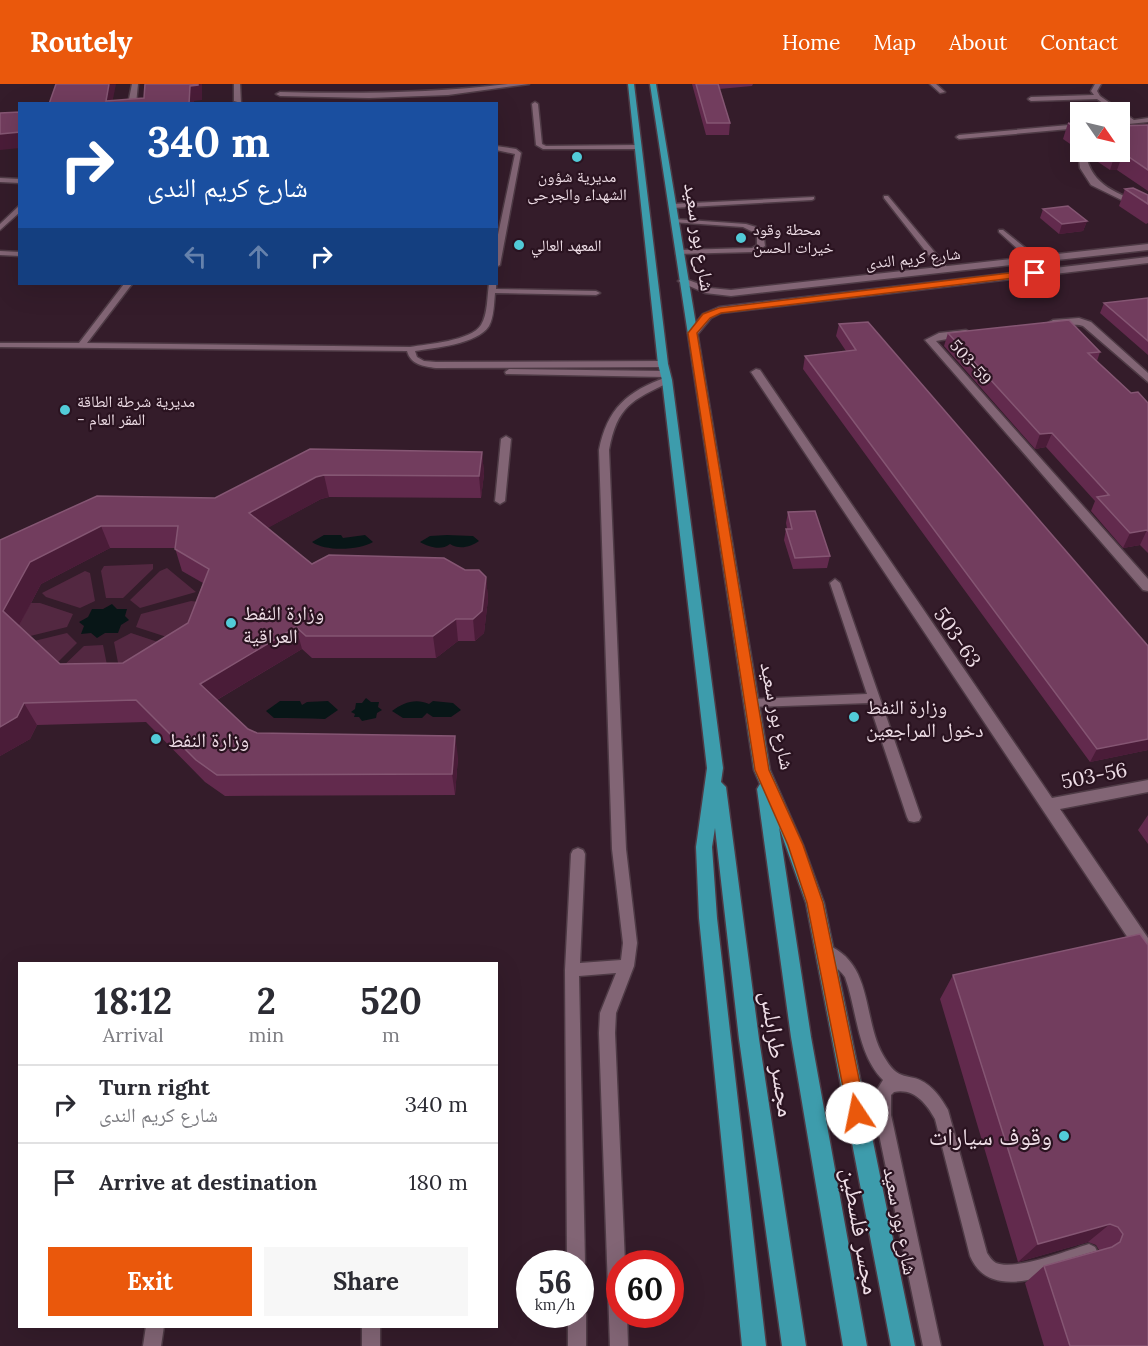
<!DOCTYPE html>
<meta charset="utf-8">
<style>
body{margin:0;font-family:Lora,"Noto Naskh Arabic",serif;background:#f7f7f7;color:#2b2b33;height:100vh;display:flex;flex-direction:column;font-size:22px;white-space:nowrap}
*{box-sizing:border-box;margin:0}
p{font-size:20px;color:#7c7c81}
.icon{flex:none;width:33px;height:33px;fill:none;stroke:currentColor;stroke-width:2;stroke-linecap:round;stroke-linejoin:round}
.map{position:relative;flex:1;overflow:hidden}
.panel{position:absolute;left:18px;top:878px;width:480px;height:366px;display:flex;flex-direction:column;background:#fff;border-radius:0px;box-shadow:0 6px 24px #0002}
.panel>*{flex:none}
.hud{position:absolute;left:18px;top:18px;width:480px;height:183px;border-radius:0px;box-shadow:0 6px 24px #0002;background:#1a4fa0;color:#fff;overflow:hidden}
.needle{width:39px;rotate:124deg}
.fabs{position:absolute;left:1070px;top:18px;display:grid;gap:12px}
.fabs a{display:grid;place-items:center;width:60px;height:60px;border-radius:0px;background:#fff;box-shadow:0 6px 24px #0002;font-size:30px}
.speed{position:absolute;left:516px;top:1166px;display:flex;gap:12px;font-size:30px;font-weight:700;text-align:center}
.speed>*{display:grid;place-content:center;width:78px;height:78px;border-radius:50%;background:#fff;box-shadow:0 6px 24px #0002;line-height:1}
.speed small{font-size:15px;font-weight:400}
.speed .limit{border:9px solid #d22;background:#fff;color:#111}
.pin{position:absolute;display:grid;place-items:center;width:51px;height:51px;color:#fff;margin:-26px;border-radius:12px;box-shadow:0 3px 9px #0006}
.me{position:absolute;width:66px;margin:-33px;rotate:349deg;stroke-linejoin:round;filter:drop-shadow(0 0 4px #0008)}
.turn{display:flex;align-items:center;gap:21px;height:126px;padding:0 30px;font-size:27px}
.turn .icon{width:78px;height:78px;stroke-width:2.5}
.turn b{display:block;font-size:42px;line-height:51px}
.lanes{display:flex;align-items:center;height:57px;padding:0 30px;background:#0003;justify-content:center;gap:30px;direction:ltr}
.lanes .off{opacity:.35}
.eta{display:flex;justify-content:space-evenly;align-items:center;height:102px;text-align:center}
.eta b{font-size:36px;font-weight:700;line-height:42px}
.primary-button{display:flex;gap:12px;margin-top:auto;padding:12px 30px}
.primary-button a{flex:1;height:69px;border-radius:0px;background:#ea580c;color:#fff;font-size:24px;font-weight:700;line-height:69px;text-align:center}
.primary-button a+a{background:#f7f7f7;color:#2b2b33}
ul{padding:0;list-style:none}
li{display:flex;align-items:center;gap:18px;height:78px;padding:0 30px;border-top:2px solid #e1e1e2}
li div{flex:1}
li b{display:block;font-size:22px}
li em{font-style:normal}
header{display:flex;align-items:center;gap:36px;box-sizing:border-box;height:84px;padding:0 30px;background:#ea580c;color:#fff}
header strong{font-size:28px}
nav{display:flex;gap:33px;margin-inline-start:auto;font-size:21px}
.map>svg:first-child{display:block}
</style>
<header>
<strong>Routely</strong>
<nav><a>Home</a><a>Map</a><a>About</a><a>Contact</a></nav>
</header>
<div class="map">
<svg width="1148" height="1262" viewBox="0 0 1148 1262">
<rect width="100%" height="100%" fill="#341c2a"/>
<path fill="#532841" d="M153,480V485L123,514H106L101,487L104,482Z
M167,484L196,508L140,524L130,516L160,487Z
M85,487L90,489L95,517L80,524L46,513L42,509Z
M191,517L199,518L185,556H176L136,543L141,530Z
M31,519H40L73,530L67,543L22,554L15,549Z
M67,549L77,559L52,584L26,559Z
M131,549L170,562L120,589L114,558Z
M103,561L109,591L57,588L84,562Z"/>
<path fill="#081617" d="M324,451H341L343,454L365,451L373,458C360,466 326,468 312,458Z
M447,451L473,452L479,457C471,463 459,466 450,460C441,467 429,463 420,458L430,452Z
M112,520L117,525H127L125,532L129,536L121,541L118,549H105L97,554L91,549L81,550L84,542L79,538L88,533L92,525H103Z
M366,614L371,618H379L378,623L382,626L377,629L376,634L362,637L359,633H354L355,630L351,628L355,625L356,619H362Z
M280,617H300L302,621L307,618L328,617L338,626L325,635C307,634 292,634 274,634L266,627Z
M433,617L453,619L461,626L451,633H433L427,629L422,634H403L392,627C403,619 415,614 429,620Z"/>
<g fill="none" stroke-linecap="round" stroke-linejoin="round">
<g stroke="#4e3a45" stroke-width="3">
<path id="lane" d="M930,0H936L945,8L940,9Z
M1095,0H1101L1097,7L1100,12L1134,36L1148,34V38L1119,41V37L1128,36L1097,15L1031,17L1028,15L1031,13L1094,11L1091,7Z
M535,18L538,20L542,60L546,62L638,61L641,63L638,65H543L536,61L532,20Z
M1080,40V44L959,55L956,53L959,51Z
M496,62L516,65L521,69L500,181L496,183V160L515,70L496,66Z
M0,94L20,95V99L0,98Z
M884,112H888L947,183V187H941L884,114Z
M814,113V115L812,116L672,124L669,122L672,120Z
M20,121V128L0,146V140Z
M674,135L746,140L756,143L763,147L765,162L754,168L676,170V166H679L752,164L757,161V150L743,143L672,138L671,137Z
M999,146H1003L1038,174V178H1032L999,148Z
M0,167L20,168V172L0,171Z
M124,200H132L87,259L410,263C427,260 471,257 481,241C488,230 487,212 489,200H496V205L596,207L600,209L596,211L495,209C494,219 494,233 489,242C478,260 434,264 415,267L417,273L424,277L436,278L663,277L667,280L663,283L436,284C423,282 411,281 407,267L0,263V259H79Z
M509,285L665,287L669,290L665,293L506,290L505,288Z
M667,293L671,296L670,298C632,316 617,322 609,366L626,765L637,859L634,882L616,929L615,949L625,1179H620V1230H627L628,1262H610L599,949L600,929L616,889L579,892L585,1179L580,1186V1179H567L565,886L571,770L573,766L578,764L583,766L585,770L580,879L621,876L623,859L612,765L599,366C607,325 627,307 667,293Z
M506,352L511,355L505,417L500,420L495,417L501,355Z
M835,495L840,499L921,733L919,737L914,738L909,737L907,733L869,619L751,623L745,619L751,615L867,610L830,499Z
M825,860C874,878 862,934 883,971C887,978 894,989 902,991C907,993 914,993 920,996C933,1002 941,1014 948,1026L987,1169C989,1172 992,1177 996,1179C1015,1187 1069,1166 1089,1160L1095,1163L1098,1169L1095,1175L1089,1178C1053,1188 990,1220 970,1172L935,1035C926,1019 914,1004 894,1008L891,1011V1031L941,1262H923L875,1031V1009L883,996C857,970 857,926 845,893C838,882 824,877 818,866L820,861Z
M580,1222L583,1224L586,1230V1262H568V1230H580Z
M146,1242H164L161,1262H143Z
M362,1242H380V1262H362Z"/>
</g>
<g stroke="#4e3a45" stroke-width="3">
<path id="street" d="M132,0H138L136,20H128Z
M234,0H240L241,19L234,17Z
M508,0H529L448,11L369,14L280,12L276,10L280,8C357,10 432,9 508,0Z
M1078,66L1085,68C1092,104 1118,108 1148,123V129L1091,101L1080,84Z
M1148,160V166L731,212L705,209L678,197L683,194L710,204L731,206Z
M1148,173V179L721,229L711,234L697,251L688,249L703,230L719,223Z
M1079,234L1091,238L1148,289V298L1083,242C1072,238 1058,246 1048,239L1053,236Z
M966,246L971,249L970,251L936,257L1148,495V507L1143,506L925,256L939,249Z
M756,285L760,286L1052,714L1148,696V708L1060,725L1148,854V877L1142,875L751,288Z"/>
</g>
<g stroke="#4e3a45" stroke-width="3">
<path id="primary" d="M628,0H634L668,280L672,296L723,684L721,698L726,703L759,955L806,1262H782L739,955L715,744L712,763L717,834L766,1262H742L699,834L696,763L707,684L662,296L658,280Z
M650,0H656L770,686L803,761L824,819L915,1262H891L806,819L779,743L811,953L867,1262H843L791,953L757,705L760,700L754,686Z"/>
</g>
<use href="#lane" fill="#826575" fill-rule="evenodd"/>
<use href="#street" fill="#826575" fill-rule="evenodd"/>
<use href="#primary" fill="#3d9cac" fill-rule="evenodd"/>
</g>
<path fill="#622a4d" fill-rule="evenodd" d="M692,0H753L752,2L719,5L730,39L729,51H706Z
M1068,39L1080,42V65L1076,64L1063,55Z
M1148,41V107L1117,86H1110L1089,72L1086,68H1119Z
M1125,105L1148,111V110V139L1146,140L1119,122Z
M1043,125L1087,137L1083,147L1059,150L1040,134Z
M1148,214V271L1100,229L1104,219Z
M839,240L1148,562V666L1090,678L803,285L805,272L846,267L836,252Z
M948,249L1100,268L1097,277L1131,309L1148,319V469L1140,461L1123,464L1091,427L1095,417L1046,363L1035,365L944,262Z
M310,365L482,368L484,390L481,414L329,413L321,415L267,444L312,480L465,486L486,493L488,515L484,549L475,557H458L436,574H312L302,565L217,616L248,645L257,649L458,673L455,711L225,712L205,698L146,638L37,641L30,655L0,672V456L215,414ZM110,464H175L182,487L203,499L188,539L123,579L60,580L19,542L41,500Z
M788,428L830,472L827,484L793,485L784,456L786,445H787L786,439Z
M1148,731V760L1138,746Z
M1140,850L1148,1262H1044L1025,1199L1044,1182L1099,1166L1096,1161L1088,1158L1018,1178L940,915L953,891Z"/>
<path fill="#4a1c38" d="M109,0H116L112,20L106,17Z
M198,0H202V16L194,17V20H189L190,2Z
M20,48V64L0,66V50Z
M1123,69L1117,86H1110L1115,70Z
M1087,137L1083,147L1059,150L1062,140Z
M1052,349L1046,363L1035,365L1040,350Z
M482,368L484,390L481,414L479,392Z
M324,391L329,413L321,415L255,451L249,429L316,393Z
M101,442L110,464L41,500L15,549L3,527L30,478Z
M1147,446L1140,461L1123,464L1130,449Z
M486,493L488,515L484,549L475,557L473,535Z
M456,535L458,557L436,574L433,552Z
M296,543L302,565L208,621L200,600Z
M24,619L37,641L30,655L0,672V643Z
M455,652L458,673L455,711L452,690Z
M1148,655V666L1090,678L1097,665Z
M1110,1140L1088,1158L1018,1178L1038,1160Z"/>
<path fill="#723d5e" stroke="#855673" stroke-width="1.5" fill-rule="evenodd" d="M56,0H109L106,17L144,14L145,0H198V1L190,2L189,20H49Z
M696,0H718L730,39H707Z
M20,28V48L0,50V29Z
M1068,39L1080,42V47Z
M1148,41V86L1123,69L1115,70L1111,68H1119V42Z
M1133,104L1148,111V120L1125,105Z
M1068,122L1087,137L1062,140L1043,125Z
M1148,214V257L1104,219Z
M1069,236L1100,268L1088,269L1131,309L1138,308L1148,319V447L1147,446L1130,449L1097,413L1109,411L1052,349L1040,350L948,249Z
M868,238L1148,562V655L1097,665L805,272L856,266L839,240Z
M310,365L482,368L479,392L324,391L316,393L249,429L312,480L329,471L444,474L465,486H479L486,493L482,527L473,535H456L433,552H306L296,543L200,600L248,645L257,649L455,652L452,690L217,691L196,676L136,616L24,619L17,633L0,643V456L97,412L215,414ZM101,442H178L175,465L209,485L188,539L123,579L60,580L3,527L30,478Z
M815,427L830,472L795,474L786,445H792L788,428Z
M1140,850L1148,861V1262H1070L1044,1182L1112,1163L1120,1158L1123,1150L1118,1143L1110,1140L1038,1160L953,891Z"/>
<path fill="#ea580c" stroke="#983908" stroke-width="1.5" d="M1035,186L1038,187V191L721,229L710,234L697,249L769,686L803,761L823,819L866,1029L863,1035L857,1038L850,1035L848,1029L807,819L788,761L755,686L688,249L703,230L719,224Z"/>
<g fill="#52cbd8" stroke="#2a1320" stroke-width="2">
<circle cx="577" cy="73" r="6"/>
<circle cx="741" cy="154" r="6"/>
<circle cx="519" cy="161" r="6"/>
<circle cx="65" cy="326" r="6"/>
<circle cx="231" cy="539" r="6"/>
<circle cx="854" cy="633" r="6"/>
<circle cx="156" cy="655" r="6"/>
<circle cx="1064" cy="1052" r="6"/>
</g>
<g text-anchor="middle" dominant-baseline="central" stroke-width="4.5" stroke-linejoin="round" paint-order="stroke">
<g font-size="16" fill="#eedde6" stroke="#2a1320" text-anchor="start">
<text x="577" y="92" text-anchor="middle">مديرية شؤون<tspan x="577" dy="18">الشهداء والجرحى</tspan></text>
<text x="753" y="145">محطة وقود<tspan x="753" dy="18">خيرات الحسن</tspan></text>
<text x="531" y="161">المعهد العالي</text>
<text x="77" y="317">مديرية شرطة الطاقة<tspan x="77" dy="18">- المقر العام</tspan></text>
</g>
<g font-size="16" fill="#eedde6" stroke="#2a1320">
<text transform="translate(913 174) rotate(-6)">شارع كريم الندى</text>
<text transform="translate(971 278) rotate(49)">503-59</text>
</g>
<g font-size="20" fill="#eedde6" stroke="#2a1320">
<text transform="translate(700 153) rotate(81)">شارع بور سعيد</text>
<text transform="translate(958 553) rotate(56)">503-63</text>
<text transform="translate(778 632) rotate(79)">شارع بور سعيد</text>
<text transform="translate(1094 691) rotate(-11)">503-56</text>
<text transform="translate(901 1137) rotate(79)">شارع بور سعيد</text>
</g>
<g font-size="20" fill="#eedde6" stroke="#2a1320" text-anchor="start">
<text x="243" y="528">وزارة النفط<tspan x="243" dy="23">العراقية</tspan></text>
<text x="866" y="622">وزارة النفط<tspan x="866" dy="23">دخول المراجعين</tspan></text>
<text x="168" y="655">وزارة النفط</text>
</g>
<g font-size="24" fill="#eedde6" stroke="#2a1320">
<text transform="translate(778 970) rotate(82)">مجسر طرابلس</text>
<text transform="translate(861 1147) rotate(80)">مجسر فلسطين</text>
</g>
<g font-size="24" fill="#eedde6" stroke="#2a1320" text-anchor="end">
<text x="1052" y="1052">وقوف سيارات</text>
</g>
</g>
</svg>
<div class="fabs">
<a><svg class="needle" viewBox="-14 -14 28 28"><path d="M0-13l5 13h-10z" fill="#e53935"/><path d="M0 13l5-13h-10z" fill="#7c7c81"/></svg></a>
</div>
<div class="speed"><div>56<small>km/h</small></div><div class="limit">60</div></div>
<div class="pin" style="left:1035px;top:189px;background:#d93025"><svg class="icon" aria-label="arrive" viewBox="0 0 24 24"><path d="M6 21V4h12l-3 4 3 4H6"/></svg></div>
<svg class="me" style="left:857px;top:1029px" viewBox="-20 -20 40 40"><circle r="19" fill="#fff"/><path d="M0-13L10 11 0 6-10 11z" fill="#ea580c"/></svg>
<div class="hud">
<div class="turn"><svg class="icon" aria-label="right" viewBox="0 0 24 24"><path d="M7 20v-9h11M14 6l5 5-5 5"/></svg><div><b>340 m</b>شارع كريم الندى</div></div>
<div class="lanes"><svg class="icon off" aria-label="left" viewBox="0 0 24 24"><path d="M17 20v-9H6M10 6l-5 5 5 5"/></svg><svg class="icon off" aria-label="ahead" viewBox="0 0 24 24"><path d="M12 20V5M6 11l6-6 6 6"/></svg><svg class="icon" aria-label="right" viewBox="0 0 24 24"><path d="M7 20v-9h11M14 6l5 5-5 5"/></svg></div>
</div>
<section class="panel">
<div class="eta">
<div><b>18:12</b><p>Arrival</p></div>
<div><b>2</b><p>min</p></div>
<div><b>520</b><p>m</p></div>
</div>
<ul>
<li><svg class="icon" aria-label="right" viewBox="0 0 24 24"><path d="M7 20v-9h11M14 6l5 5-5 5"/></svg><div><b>Turn right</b><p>شارع كريم الندى</p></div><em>340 m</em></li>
<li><svg class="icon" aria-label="arrive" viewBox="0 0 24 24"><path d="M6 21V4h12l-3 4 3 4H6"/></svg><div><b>Arrive at destination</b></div><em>180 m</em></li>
</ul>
<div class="primary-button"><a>Exit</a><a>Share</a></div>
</section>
</div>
